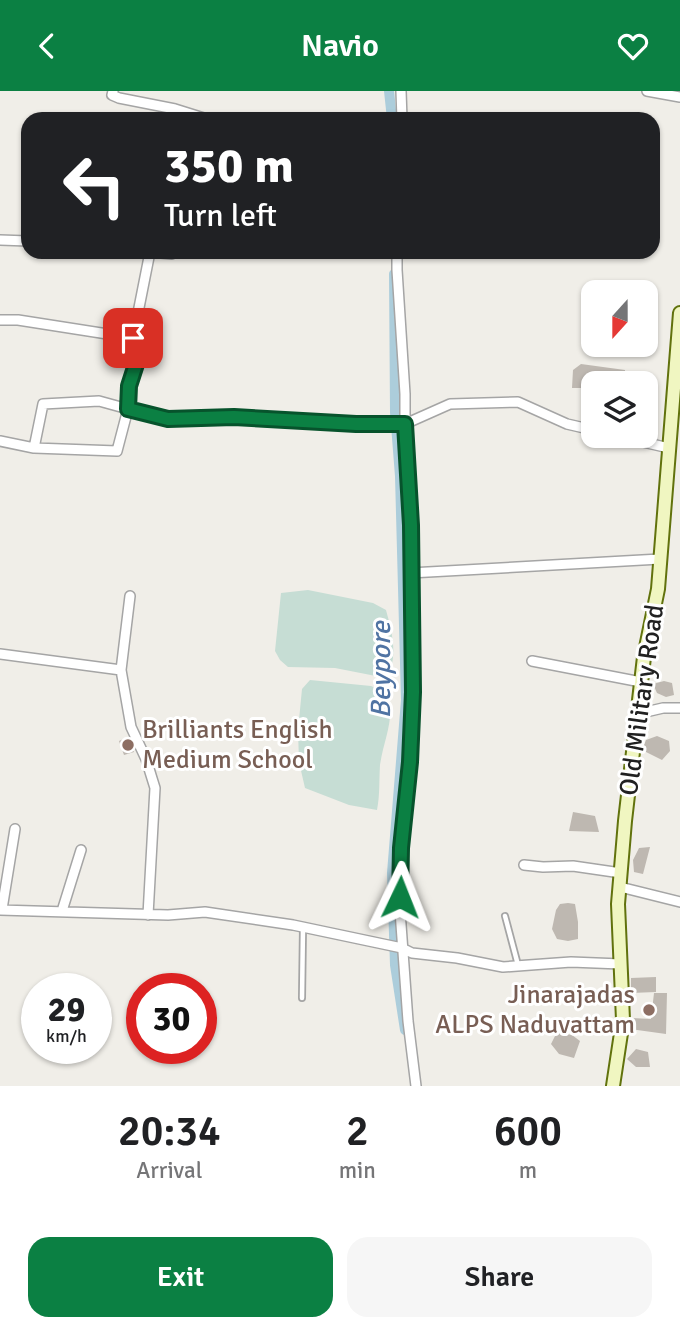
<!DOCTYPE html>
<style>
body{margin:0;font-family:Signika,sans-serif;background:#f6f6f6;color:#202124;height:100vh;display:flex;flex-direction:column;font-size:26px;white-space:nowrap}
*{box-sizing:border-box;margin:0}
p{font-size:23px;color:#757577}
.icon{flex:none;width:38px;height:38px;fill:none;stroke:currentColor;stroke-width:2;stroke-linecap:round;stroke-linejoin:round}
.map{position:relative;height:995px;overflow:hidden}
.panel{display:flex;flex-direction:column;background:#fff;flex:1}
.panel>*{flex:none}
.hud{position:absolute;left:21px;top:21px;width:639px;height:147px;border-radius:21px;box-shadow:0 2px 5px #0004;background:#202124;color:#fff;overflow:hidden}
.needle{width:46px;rotate:201deg}
.tools{position:absolute;left:581px;top:189px;display:grid;gap:14px}
.tools a{display:grid;place-items:center;width:77px;height:77px;border-radius:14px;background:#fff;box-shadow:0 2px 5px #0004;font-size:35px}
.speed{position:absolute;left:21px;top:882px;display:flex;gap:14px;font-size:35px;font-weight:700;text-align:center}
.speed>*{display:grid;place-content:center;width:91px;height:91px;border-radius:50%;background:#fff;box-shadow:0 2px 5px #0004;line-height:1}
.speed small{font-size:18px;font-weight:400}
.speed .limit{border:10px solid #d22;background:#fff;color:#111}
.pin{position:absolute;display:grid;place-items:center;width:60px;height:60px;color:#fff;margin:-30px;border-radius:14px;box-shadow:0 4px 10px #0006}
.me{position:absolute;width:77px;margin:-38px;rotate:2deg;stroke-linejoin:round;filter:drop-shadow(0 0 5px #0008)}
.turn{display:flex;align-items:center;gap:24px;height:147px;padding:0 28px;font-size:32px}
.turn .icon{width:91px;height:91px;stroke-width:2.5}
.turn b{display:block;font-size:49px;line-height:60px}
.eta{display:flex;justify-content:space-evenly;align-items:center;height:119px;text-align:center}
.eta b{font-size:42px;font-weight:600;line-height:49px}
.action{display:flex;gap:14px;margin-top:auto;padding:14px 28px}
.action a{flex:1;height:80px;border-radius:21px;background:#0b8043;color:#fff;font-size:28px;font-weight:600;line-height:80px;text-align:center}
.action a+a{background:#f6f6f6;color:#202124}
header{display:flex;justify-content:space-between;align-items:center;height:91px;padding:0 28px;background:#0b8043;color:#fff;font-size:32px;font-weight:600}
.map>svg:first-child{display:block}
</style>
<header><svg class="icon" aria-label="back" viewBox="0 0 24 24"><path d="M15 5l-7 7 7 7"/></svg>Navio<svg class="icon" aria-label="heart" viewBox="0 0 24 24"><path d="M12 20l-8-8c-3-5 5-10 8-4 3-6 11-1 8 4z"/></svg></header>
<div class="map">
<svg width="680" height="995" viewBox="0 0 680 995">
<rect width="100%" height="100%" fill="#f0eee8"/>
<path fill="#c6ddd4" d="M308,499L373,512L386,519C392,541 399,567 386,587L335,577L288,576L280,569L275,560L281,502Z
M310,589L371,595L389,603C394,632 384,647 380,674C379,690 380,704 377,719L349,714L305,697L299,671L298,639L302,598Z"/>
<g fill="none" stroke-linecap="round" stroke-linejoin="round">
<path stroke="#accddb" stroke-width="10" d="M389,0L392,28
M394,183L395,321L400,385L406,609L392,782L395,874L405,939"/>
</g>
<path fill="#beb8b1" d="M581,273L625,279V292H593V297H572L573,279Z
M664,590L672,592L674,604L666,606L657,602L653,593Z
M657,645L669,650L670,660L662,669L642,659L646,649Z
M128,646L134,661L124,664L119,650Z
M573,721L595,725L599,741L569,740Z
M650,756L643,783L634,781L633,769L639,757Z
M568,812L575,813L578,831V848L568,850L557,848L552,838L556,819L560,813Z
M656,886V901L631,902V887Z
M654,902H667L666,943L630,938L632,927L651,928Z
M557,941L572,944L580,950L574,967L559,963L551,953Z
M636,958L648,961L650,976H636L627,968Z"/>
<g fill="none" stroke-linecap="round" stroke-linejoin="round">
<g stroke="#a5a5a5" stroke-width="8">
<path id="lane" d="M505,825L518,874
M302,907L303,837"/>
</g>
<g stroke="#a5a5a5" stroke-width="12">
<path id="street" d="M113,0L112,4L119,7L175,18L207,28
M401,0L402,28
M647,0L680,6
M0,149L28,150
M149,161L172,163
M397,161V179L405,303V367L410,434L413,601L410,671L401,757L399,806L408,930L416,995
M0,229H18L133,247
M617,345L669,357
M0,350L34,357L43,313L99,310L168,329L234,326L356,333H405L450,313L518,311L567,333L593,339
M34,357L117,360L128,318L129,295L138,267L133,247L150,161
M410,482L660,468
M130,505L121,579L131,636L146,668L155,697L148,824
M0,563L121,579
M532,570L641,591
M637,623L663,617H680
M524,774L543,776L573,775L621,782
M620,796L680,811
M2,818L15,738
M0,819L168,824L205,821L293,834L402,857L412,862L457,867L503,876L571,871L621,873
M62,820L81,759"/>
</g>
<g stroke="#61720d" stroke-width="16">
<path id="secondary" d="M613,995L623,929L618,813L625,730L644,566L658,498L680,222"/>
</g>
<use href="#lane" stroke="#fff" stroke-width="4.5"/>
<use href="#street" stroke="#fff" stroke-width="9"/>
<use href="#secondary" stroke="#f0f6c1" stroke-width="12"/>
</g>
<g fill="none" stroke-linecap="round" stroke-linejoin="round">
<g stroke="#07532c" stroke-width="18">
<path id="route" d="M133,247L138,267L129,295L128,318L168,328L234,326L356,333H405L411,434L413,601L410,671L401,757L400,806"/>
</g>
<use href="#route" stroke="#0b8043" stroke-width="12"/>
</g>
<g fill="#8d6e63" stroke="#fff" stroke-width="2.5">
<circle cx="128" cy="654" r="7"/>
<circle cx="649" cy="919" r="7"/>
</g>
<g text-anchor="middle" dominant-baseline="central" stroke-width="6" stroke-linejoin="round" paint-order="stroke">
<g font-size="26" fill="#212121" stroke="#fff">
<text transform="translate(642 609) rotate(-82)">Old Military Road</text>
</g>
<g font-size="26" fill="#785e54" stroke="#fff" text-anchor="start">
<text x="142" y="639">Brilliants English<tspan x="142" dy="30">Medium School</tspan></text>
<text x="635" y="904" text-anchor="end">Jinarajadas<tspan x="635" dy="30">ALPS Naduvattam</tspan></text>
</g>
<g font-size="28" font-style="italic" fill="#5074a3" stroke="#fff">
<text transform="translate(381 579) rotate(-90)">Beypore</text>
</g>
</g>
</svg>
<div class="tools">
<a><svg class="needle" viewBox="-14 -14 28 28"><path d="M0-13l5 13h-10z" fill="#e53935"/><path d="M0 13l5-13h-10z" fill="#757577"/></svg></a>
<a><svg class="icon" aria-label="layers" viewBox="0 0 24 24"><path d="M12 4l9 5-9 5-9-5zM3 14l9 5 9-5"/></svg></a>
</div>
<div class="speed"><div>29<small>km/h</small></div><div class="limit">30</div></div>
<div class="pin" style="left:133px;top:247px;background:#d93025"><svg class="icon" aria-label="arrive" viewBox="0 0 24 24"><path d="M6 21V4h12l-3 4 3 4H6"/></svg></div>
<svg class="me" style="left:400px;top:806px" viewBox="-20 -20 40 40"><path d="M0-17L14 15 0 8-14 15z" fill="#0b8043" stroke="#fff" stroke-width="4"/></svg>
<div class="hud">
<div class="turn"><svg class="icon" aria-label="left" viewBox="0 0 24 24"><path d="M17 20v-9H6M10 6l-5 5 5 5"/></svg><div><b>350 m</b>Turn left</div></div>
</div>
</div>
<section class="panel">
<div class="eta">
<div><b>20:34</b><p>Arrival</p></div>
<div><b>2</b><p>min</p></div>
<div><b>600</b><p>m</p></div>
</div>
<div class="action"><a>Exit</a><a>Share</a></div>
</section>
